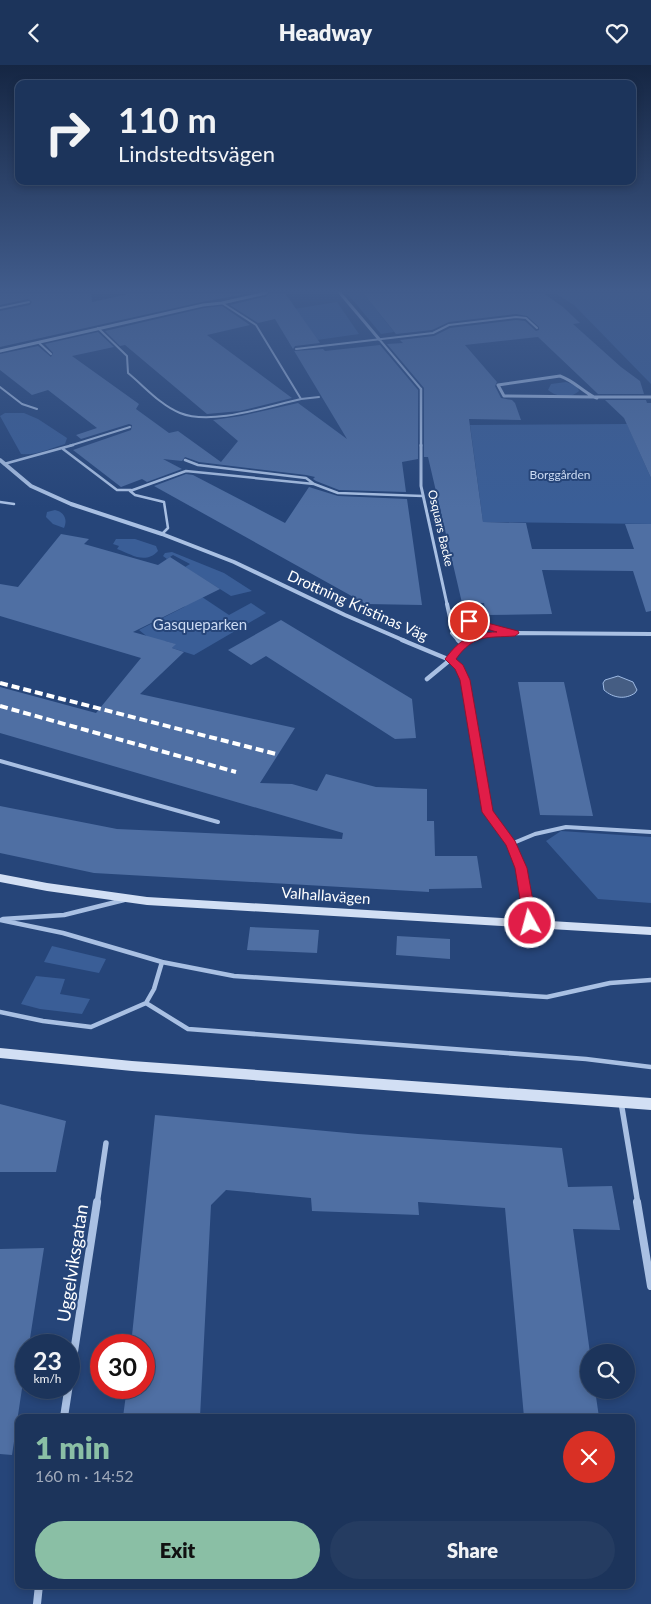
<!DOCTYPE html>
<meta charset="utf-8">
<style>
body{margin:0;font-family:Lato,sans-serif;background:#253c61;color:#f1f3f6;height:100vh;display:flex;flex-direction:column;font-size:19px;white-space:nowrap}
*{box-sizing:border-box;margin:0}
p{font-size:16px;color:#a0aabb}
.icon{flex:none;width:28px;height:28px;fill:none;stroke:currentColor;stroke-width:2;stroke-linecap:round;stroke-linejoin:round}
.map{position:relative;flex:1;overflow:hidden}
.panel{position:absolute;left:15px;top:1349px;width:620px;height:175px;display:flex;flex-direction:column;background:#1c345b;border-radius:10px;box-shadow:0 2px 8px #0003,0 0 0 1px #3a4f71}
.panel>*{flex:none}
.hud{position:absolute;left:15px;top:15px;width:621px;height:105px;border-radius:10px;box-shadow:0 2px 8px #0003,0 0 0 1px #3a4f71;background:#1c345b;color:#f1f3f6;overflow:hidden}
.buttons{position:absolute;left:580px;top:1279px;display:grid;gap:10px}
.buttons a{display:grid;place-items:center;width:55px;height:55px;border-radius:50%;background:#1c345b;box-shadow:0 2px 8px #0003,0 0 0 1px #3a4f71;font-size:25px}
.speed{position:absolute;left:15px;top:1269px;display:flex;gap:10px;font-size:25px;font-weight:700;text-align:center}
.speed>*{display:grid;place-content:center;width:65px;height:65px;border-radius:50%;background:#1c345b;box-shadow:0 2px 8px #0003,0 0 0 1px #3a4f71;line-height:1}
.speed small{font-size:12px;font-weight:400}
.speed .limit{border:8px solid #d22;background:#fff;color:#111}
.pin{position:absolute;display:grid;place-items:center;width:42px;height:42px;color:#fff;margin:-21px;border:2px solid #fff;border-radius:50%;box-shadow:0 1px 5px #0007}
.me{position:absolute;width:55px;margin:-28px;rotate:353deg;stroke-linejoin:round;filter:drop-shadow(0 0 4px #0008)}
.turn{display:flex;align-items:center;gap:18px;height:105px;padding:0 20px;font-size:22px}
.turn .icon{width:65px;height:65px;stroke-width:2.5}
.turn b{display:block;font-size:35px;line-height:42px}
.round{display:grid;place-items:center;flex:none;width:52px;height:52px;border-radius:26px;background:#253c61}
.summary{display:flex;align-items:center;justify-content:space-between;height:85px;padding:0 20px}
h1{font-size:30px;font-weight:800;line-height:38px;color:#8abfa5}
.button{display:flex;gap:10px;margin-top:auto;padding:10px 20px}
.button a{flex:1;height:58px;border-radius:30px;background:#8abfa5;color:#111;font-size:20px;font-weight:800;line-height:58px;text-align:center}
.button a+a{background:#253c61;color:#f1f3f6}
header{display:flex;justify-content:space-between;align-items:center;height:65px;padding:0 20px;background:#1c345b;font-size:22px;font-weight:800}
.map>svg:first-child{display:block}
</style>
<header><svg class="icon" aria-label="back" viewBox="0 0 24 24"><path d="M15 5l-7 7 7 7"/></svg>Headway<svg class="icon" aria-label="heart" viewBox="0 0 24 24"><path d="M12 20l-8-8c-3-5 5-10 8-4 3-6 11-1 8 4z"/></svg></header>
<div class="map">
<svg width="651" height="1539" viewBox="0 0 651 1539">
<rect width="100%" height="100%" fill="#264579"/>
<path fill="#3a5e97" d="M347,228H363L394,267L381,269Z
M555,228H651V319L574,240Z
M337,237L359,269L317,275L288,245Z
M566,317L577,321L579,326C571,334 556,332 548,325L551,319Z
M5,348H24L38,354L67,373L65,379C52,383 35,391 21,389L0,351Z
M627,359L651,413V459L483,457L470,360Z
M55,445C64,447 68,454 64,463L53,459L46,452L47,447Z
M116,474H135L156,481L158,486C145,500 131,489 117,484L119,481L113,479Z
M172,487L224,508L252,526L231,531L185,502L190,499L173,490L167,494L163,491L165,488Z
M196,528L229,550L251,538L266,548L194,590L172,583L175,579L165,576L160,582L139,565L184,542Z
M561,766L651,772V838L598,834L546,776Z
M52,881L106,894L99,908L44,897Z
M36,911L65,914L60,929L90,934L82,949L40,944L21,939Z"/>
<path fill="#455d83" stroke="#9ebae4" d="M618,611L633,617L637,625L635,628C625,635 613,633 604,625L603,618L605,615Z"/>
<path fill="#4f6fa3" d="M0,228H91L92,237L133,228H251L202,237L0,282V246L30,240L32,237L28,234L0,240Z
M269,228H285L320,278L295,281L293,284L294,286L323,284L325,286L380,280L418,325V394L402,397L406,427L339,425L316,416L313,414L315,412L306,410L199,397L185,392L182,396L163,394L182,404L147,417L142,414L121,422L73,385L131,365L132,360L129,359L81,374L76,370L97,363L48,325L32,330L0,305V289L38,281L51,292L53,288L45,279L98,267L114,282L72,291L139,339L136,344L169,368L178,366L221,397L238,376L213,355L241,351L298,338L347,374L275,254L258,258L230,240L267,231Z
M363,228H543L563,242L580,258L573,259L621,302L640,316L644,329H598L538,272L465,280L497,317L495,321L501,333L512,335L515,338L521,355L469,354L483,457L526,458L532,484H634L625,459H651V546L646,547L633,506L542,505L552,549L486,550L484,538H462L428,392H424V323L387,279L403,278L400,275L434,271L450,263L516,255L525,256L536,266L539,265V262L527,251L516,249L449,257L432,265L396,269Z
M222,241L250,260L207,270L292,333L240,346L207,349L125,280L120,281L105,266L204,243Z
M605,335H646L647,338H651V413L624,353Z
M186,409L193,410L285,458L309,422L338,431L407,434L422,540L366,539L154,421Z
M61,469L89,474L84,479L158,500L170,492L220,524L133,567L176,579L172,583L184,587L140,629L295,663L260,718L292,719L317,726L326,709L376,722L427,724V756H434L435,791H477L482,823L429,824V827L94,808L0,788V741L117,764L342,774L343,768L0,668V622L96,648L141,593L0,551V519L18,522Z
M281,555L412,634L416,673L395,674L266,591L251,600L228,585Z
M518,617H564L593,751L540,750Z
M250,862L319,865L317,888L247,885Z
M397,871L450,874V894L396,890Z
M0,1039L66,1056L56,1107H0Z
M155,1050L358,1069L562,1083L568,1122L612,1121L620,1165L573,1164L590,1288L589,1325H595L599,1352H524L505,1143L418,1137L419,1150L312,1146L311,1133L226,1125L211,1140L200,1352H123L127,1322H144V1280H131Z
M44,1183L29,1280H26V1297L12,1390L0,1389V1184Z"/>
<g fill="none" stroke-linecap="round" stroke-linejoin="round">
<path stroke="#a9c0e3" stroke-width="2" d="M0,243L29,237
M98,263L127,291L128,308C144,321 160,340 180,348C212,361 268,341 301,334L256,260L222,238
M379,274L421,324
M38,277L51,289
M296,284L433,268L449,260L516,252L526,253L537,263
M0,322L22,339L37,344
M301,334L319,332
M69,381L130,362"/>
<path stroke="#a9c0e3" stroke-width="2.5" d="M63,384L117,425H131
M185,395L198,400L306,413L314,419
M4,399L73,380
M0,437L14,439
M162,469L168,463L164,437L135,430L130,426L186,406L314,419L338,428L423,431"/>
<path stroke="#a9c0e3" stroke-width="4" d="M0,696L218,757
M511,779L535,769L566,762L651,767"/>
<path stroke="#a9c0e3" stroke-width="4.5" d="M3,854L64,850L124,835
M0,855L63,868L162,897L234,911L547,932L610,918L651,915
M146,938L188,964L586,994L651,1002
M0,947L43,956L91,962L146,938L154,924L162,897"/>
<path stroke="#a9c0e3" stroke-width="2.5" d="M421,324V381"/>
<path stroke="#a9c0e3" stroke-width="3" d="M421,380V421L447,539"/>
<path stroke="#a9c0e3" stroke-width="3" d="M340,228L379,274
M0,286L203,240L222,238L266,228
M560,311C574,316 581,325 594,332L504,331L498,320Z
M594,332H651
M594,332L597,333"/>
<path stroke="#a9c0e3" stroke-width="4" d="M0,395L31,421L71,439L162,469L234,497L345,550L405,576
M447,539L451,557
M449,546L469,556L509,567
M452,568L459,576
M468,576L478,570L515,568L651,569"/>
<path stroke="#a9c0e3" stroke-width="4.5" d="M402,575L450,595L459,602L465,615L487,747L511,779L521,803L524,823
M458,575L462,579
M427,614L450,595L462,579L470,575"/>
<path stroke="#a9c0e3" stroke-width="5.5" d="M524,822L530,858
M621,1037L638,1139
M97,1139L106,1078"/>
<path stroke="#a9c0e3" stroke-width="8" d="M637,1137L651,1221
M64,1352L97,1137
M37,1539L39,1520"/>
<path fill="#d2dff4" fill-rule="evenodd" d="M0,809L47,818L147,832L651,862V870L147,840L47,826L0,817Z
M0,983L132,996L651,1033V1045L132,1006L0,993Z"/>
<path stroke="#fff" stroke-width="4" stroke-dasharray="8 4" stroke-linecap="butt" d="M0,618L276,689
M0,641L236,707"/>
</g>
<linearGradient id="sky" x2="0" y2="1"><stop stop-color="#152643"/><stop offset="0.51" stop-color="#415c8c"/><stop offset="1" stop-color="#415c8c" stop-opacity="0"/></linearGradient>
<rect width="651" height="443" fill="url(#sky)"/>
<path fill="#e11d48" stroke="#92132f" d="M466,554H472L518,566L519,568L515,571C486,573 474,569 456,594L463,600L470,615L493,746L515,776L527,803L537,858L535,862H526L524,858L515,803L506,780L482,747L460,615L455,604L445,594C461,573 471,568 497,567L466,558Z"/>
<g text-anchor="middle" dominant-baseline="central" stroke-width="4" stroke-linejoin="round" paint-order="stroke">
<g font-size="12" fill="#ccdbf3" stroke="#264579">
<text x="560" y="409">Borggården</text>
</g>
<g font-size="12" fill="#fff" stroke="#264579">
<text transform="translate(441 463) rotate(77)">Osquars Backe</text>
</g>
<g font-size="15" fill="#fff" stroke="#264579">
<text transform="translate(358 540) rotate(24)">Drottning Kristinas Väg</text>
<text transform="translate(326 830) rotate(4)">Valhallavägen</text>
</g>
<g font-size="15" fill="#ccdbf3" stroke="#264579">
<text x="200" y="559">Gasqueparken</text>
</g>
<g font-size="18" fill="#fff" stroke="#264579">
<text transform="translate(72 1198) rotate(-81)">Uggelviksgatan</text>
</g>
</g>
</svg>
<div class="buttons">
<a><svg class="icon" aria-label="search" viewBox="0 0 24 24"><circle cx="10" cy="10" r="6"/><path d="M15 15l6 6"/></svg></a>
</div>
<div class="speed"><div>23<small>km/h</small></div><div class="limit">30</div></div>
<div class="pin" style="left:469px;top:556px;background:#d93025"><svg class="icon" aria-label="arrive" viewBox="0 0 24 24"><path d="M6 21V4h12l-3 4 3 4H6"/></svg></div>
<svg class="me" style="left:530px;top:858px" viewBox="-20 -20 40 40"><circle r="17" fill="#e11d48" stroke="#fff" stroke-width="3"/><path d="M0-11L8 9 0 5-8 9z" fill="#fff"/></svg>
<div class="hud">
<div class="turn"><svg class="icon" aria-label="right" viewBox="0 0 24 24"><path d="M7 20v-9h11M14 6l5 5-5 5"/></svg><div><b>110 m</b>Lindstedtsvägen</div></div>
</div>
<section class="panel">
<div class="summary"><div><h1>1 min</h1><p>160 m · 14:52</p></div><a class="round" style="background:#d93025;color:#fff"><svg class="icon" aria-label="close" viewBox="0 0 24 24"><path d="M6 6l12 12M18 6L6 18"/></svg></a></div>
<div class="button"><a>Exit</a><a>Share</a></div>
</section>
</div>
